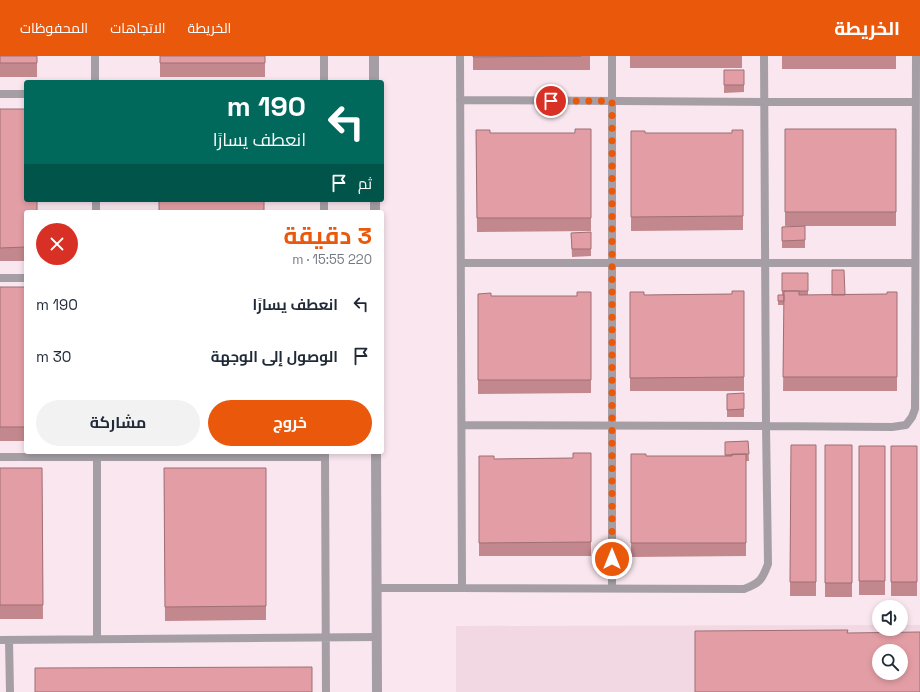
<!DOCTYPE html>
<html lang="ar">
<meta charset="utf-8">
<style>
body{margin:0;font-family:"Space Grotesk",Cairo,sans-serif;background:#f2f2f3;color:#1f2937;direction:rtl;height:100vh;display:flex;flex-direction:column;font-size:15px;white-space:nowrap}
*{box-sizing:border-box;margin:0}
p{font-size:13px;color:#747a83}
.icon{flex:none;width:22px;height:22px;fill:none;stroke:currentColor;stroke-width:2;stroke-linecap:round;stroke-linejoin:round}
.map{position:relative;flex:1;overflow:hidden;direction:ltr}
.details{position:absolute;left:24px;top:154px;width:360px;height:244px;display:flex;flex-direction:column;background:#fff;border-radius:4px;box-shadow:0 2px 6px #0003;direction:rtl}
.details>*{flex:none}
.hud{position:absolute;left:24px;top:24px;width:360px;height:122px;border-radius:4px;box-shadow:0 2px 6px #0003;direction:rtl;background:#00695c;color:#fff;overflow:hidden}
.tools{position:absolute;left:872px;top:544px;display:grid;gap:8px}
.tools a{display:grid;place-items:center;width:36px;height:36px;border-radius:50%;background:#fff;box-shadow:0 2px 6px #0003;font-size:20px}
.pin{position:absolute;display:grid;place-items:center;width:34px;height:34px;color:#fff;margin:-17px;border:2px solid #fff;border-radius:50%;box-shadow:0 1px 4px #0007}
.me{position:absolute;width:44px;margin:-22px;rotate:0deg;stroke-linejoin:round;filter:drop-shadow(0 0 3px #0008)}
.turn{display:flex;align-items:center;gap:14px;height:84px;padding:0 12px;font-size:18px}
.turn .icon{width:52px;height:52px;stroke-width:2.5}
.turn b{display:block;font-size:28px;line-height:34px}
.then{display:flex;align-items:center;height:38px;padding:0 12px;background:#0003;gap:8px;font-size:15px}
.round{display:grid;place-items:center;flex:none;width:42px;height:42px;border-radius:21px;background:#f2f2f3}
.headline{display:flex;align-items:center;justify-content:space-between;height:68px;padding:0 12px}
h1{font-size:24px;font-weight:700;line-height:30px;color:#ea580c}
.cta{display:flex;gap:8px;margin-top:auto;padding:8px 12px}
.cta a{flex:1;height:46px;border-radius:24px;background:#ea580c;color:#fff;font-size:16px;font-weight:700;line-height:46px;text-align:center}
.cta a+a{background:#f2f2f3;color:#1f2937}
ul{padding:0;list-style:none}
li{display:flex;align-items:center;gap:12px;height:52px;padding:0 12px}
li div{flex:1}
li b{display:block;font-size:15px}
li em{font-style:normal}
header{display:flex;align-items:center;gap:24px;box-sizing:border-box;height:56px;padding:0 20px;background:#ea580c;color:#fff}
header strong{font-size:19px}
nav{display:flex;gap:22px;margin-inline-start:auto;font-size:14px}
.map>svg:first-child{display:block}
</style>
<header>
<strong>الخريطة</strong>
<nav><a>الخريطة</a><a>الاتجاهات</a><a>المحفوظات</a></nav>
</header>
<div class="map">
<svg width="920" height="636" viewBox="0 0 920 636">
<rect width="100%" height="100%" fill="#f9e6ee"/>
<path fill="#f2d8e3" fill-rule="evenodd" d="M879,569V573H901V569H920V636H456V570ZM879,595H901V617H879Z"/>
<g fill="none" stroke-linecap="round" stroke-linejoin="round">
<path stroke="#a59fa5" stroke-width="8" d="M95,0V26
M324,0V26
M460,0L462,532L744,533C760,527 762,524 768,508L766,370L892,371L906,369L912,361L915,353L916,0
M0,38H26
M460,44L764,46H916
M96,144V156
M324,144V156
M461,207H915
M0,222H26
M462,369L766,370L764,0
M97,397V583
M325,397L326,636
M0,401H325
M376,532H462
M612,532V0
M0,584L377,581
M9,584L10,636"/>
<path stroke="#a59fa5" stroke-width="10" d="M374,0V26
M375,144V156
M376,396L377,636"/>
</g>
<path fill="#c3888e" d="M0,0H37V21H0Z
M160,0H265V21H160Z
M473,0H590V14H473Z
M630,0H742V12H630Z
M782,0H896V13H782Z
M724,14H744V36L724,37Z
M0,53L26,156V205H0Z
M591,73V175L477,176L476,74L490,77H575Z
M785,73H896V170H785Z
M743,74V174L631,175V75L645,77H732Z
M805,170V192H782V171Z
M591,176V200L572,201L571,177Z
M782,217H808V239L887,238L897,236V335H783L784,249H778V239H782Z
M0,231H26V385H0Z
M744,235V335H630V236L644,239L732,238Z
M591,236V337L478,338V238L491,240H577Z
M727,338L744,353V361H727Z
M748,385L749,405H746V500L631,501V398L646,400H725V386Z
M791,389H816V540H790Z
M825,389H852V541H825Z
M859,390H885V539H859Z
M891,390H917V540H891Z
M591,397V500H479V400L494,403L573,402Z
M0,412H42L43,563H0Z
M164,412H266V564L165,565Z"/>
<path fill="#e39ea5" stroke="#9f6f74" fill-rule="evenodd" d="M0,0H37V7H0Z
M160,0H265V7H160Z
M473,0H581L473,1Z
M724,14H744V29H724Z
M0,53H26V144H37V156H26V191L0,192Z
M575,73H591V162H477L476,74H490V77H575Z
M785,73H896V156H785Z
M732,74H743V160L631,161V75H645V77H732Z
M159,144H264V156H159Z
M805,170V184L782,185V171Z
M591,176V193H572L571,177Z
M832,214H844L845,239H832Z
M782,217H808V235H782Z
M0,231H26V371H0Z
M732,235H744V321L630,322V236H644V239L732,238Z
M784,235H799V239L887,238V236H897V321H783Z
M577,236H591V324H478V238L491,237V240H577Z
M778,239H784V245H778Z
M744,337V353L727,354V338Z
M748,385L749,398L725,399V386Z
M791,389H816V526H790Z
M825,389H852V527H825Z
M859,390H885V525H859Z
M891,390H917V526H891Z
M573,397H591V486L479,487V400H494V403L573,402Z
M631,398H646V400H732V398H746V487H631Z
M0,412H42L43,549H0Z
M164,412H266V550L165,551Z
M848,574L847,577L920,576V636H695V575ZM879,595H901V617H879Z
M312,611V636H35V612Z"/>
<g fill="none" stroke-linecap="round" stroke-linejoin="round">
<path stroke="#ea580c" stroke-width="7" stroke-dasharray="0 12.6" d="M551,45H612V503"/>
</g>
</svg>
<div class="tools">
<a><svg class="icon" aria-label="sound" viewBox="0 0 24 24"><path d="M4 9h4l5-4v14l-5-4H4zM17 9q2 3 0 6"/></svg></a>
<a><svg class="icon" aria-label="search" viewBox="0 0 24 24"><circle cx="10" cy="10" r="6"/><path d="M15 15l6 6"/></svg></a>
</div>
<div class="pin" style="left:551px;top:45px;background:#d93025"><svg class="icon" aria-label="arrive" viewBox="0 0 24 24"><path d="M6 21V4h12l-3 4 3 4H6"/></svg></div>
<svg class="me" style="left:612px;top:503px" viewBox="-20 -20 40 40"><circle r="17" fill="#ea580c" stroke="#fff" stroke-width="3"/><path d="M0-11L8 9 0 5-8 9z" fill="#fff"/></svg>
<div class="hud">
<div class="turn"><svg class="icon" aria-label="left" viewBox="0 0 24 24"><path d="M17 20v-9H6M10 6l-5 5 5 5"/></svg><div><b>190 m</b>انعطف يسارًا</div></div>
<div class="then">ثم<svg class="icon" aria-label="arrive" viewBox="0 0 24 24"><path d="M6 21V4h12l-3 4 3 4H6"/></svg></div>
</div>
<section class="details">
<div class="headline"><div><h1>3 دقيقة</h1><p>220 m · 15:55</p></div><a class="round" style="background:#d93025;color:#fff"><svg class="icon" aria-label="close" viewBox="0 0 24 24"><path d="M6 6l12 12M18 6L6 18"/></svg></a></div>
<ul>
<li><svg class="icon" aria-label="left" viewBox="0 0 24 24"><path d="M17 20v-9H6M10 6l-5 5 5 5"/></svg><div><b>انعطف يسارًا</b></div><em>190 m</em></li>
<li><svg class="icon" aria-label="arrive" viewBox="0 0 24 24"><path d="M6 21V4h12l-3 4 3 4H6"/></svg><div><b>الوصول إلى الوجهة</b></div><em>30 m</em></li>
</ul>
<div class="cta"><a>خروج</a><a>مشاركة</a></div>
</section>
</div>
